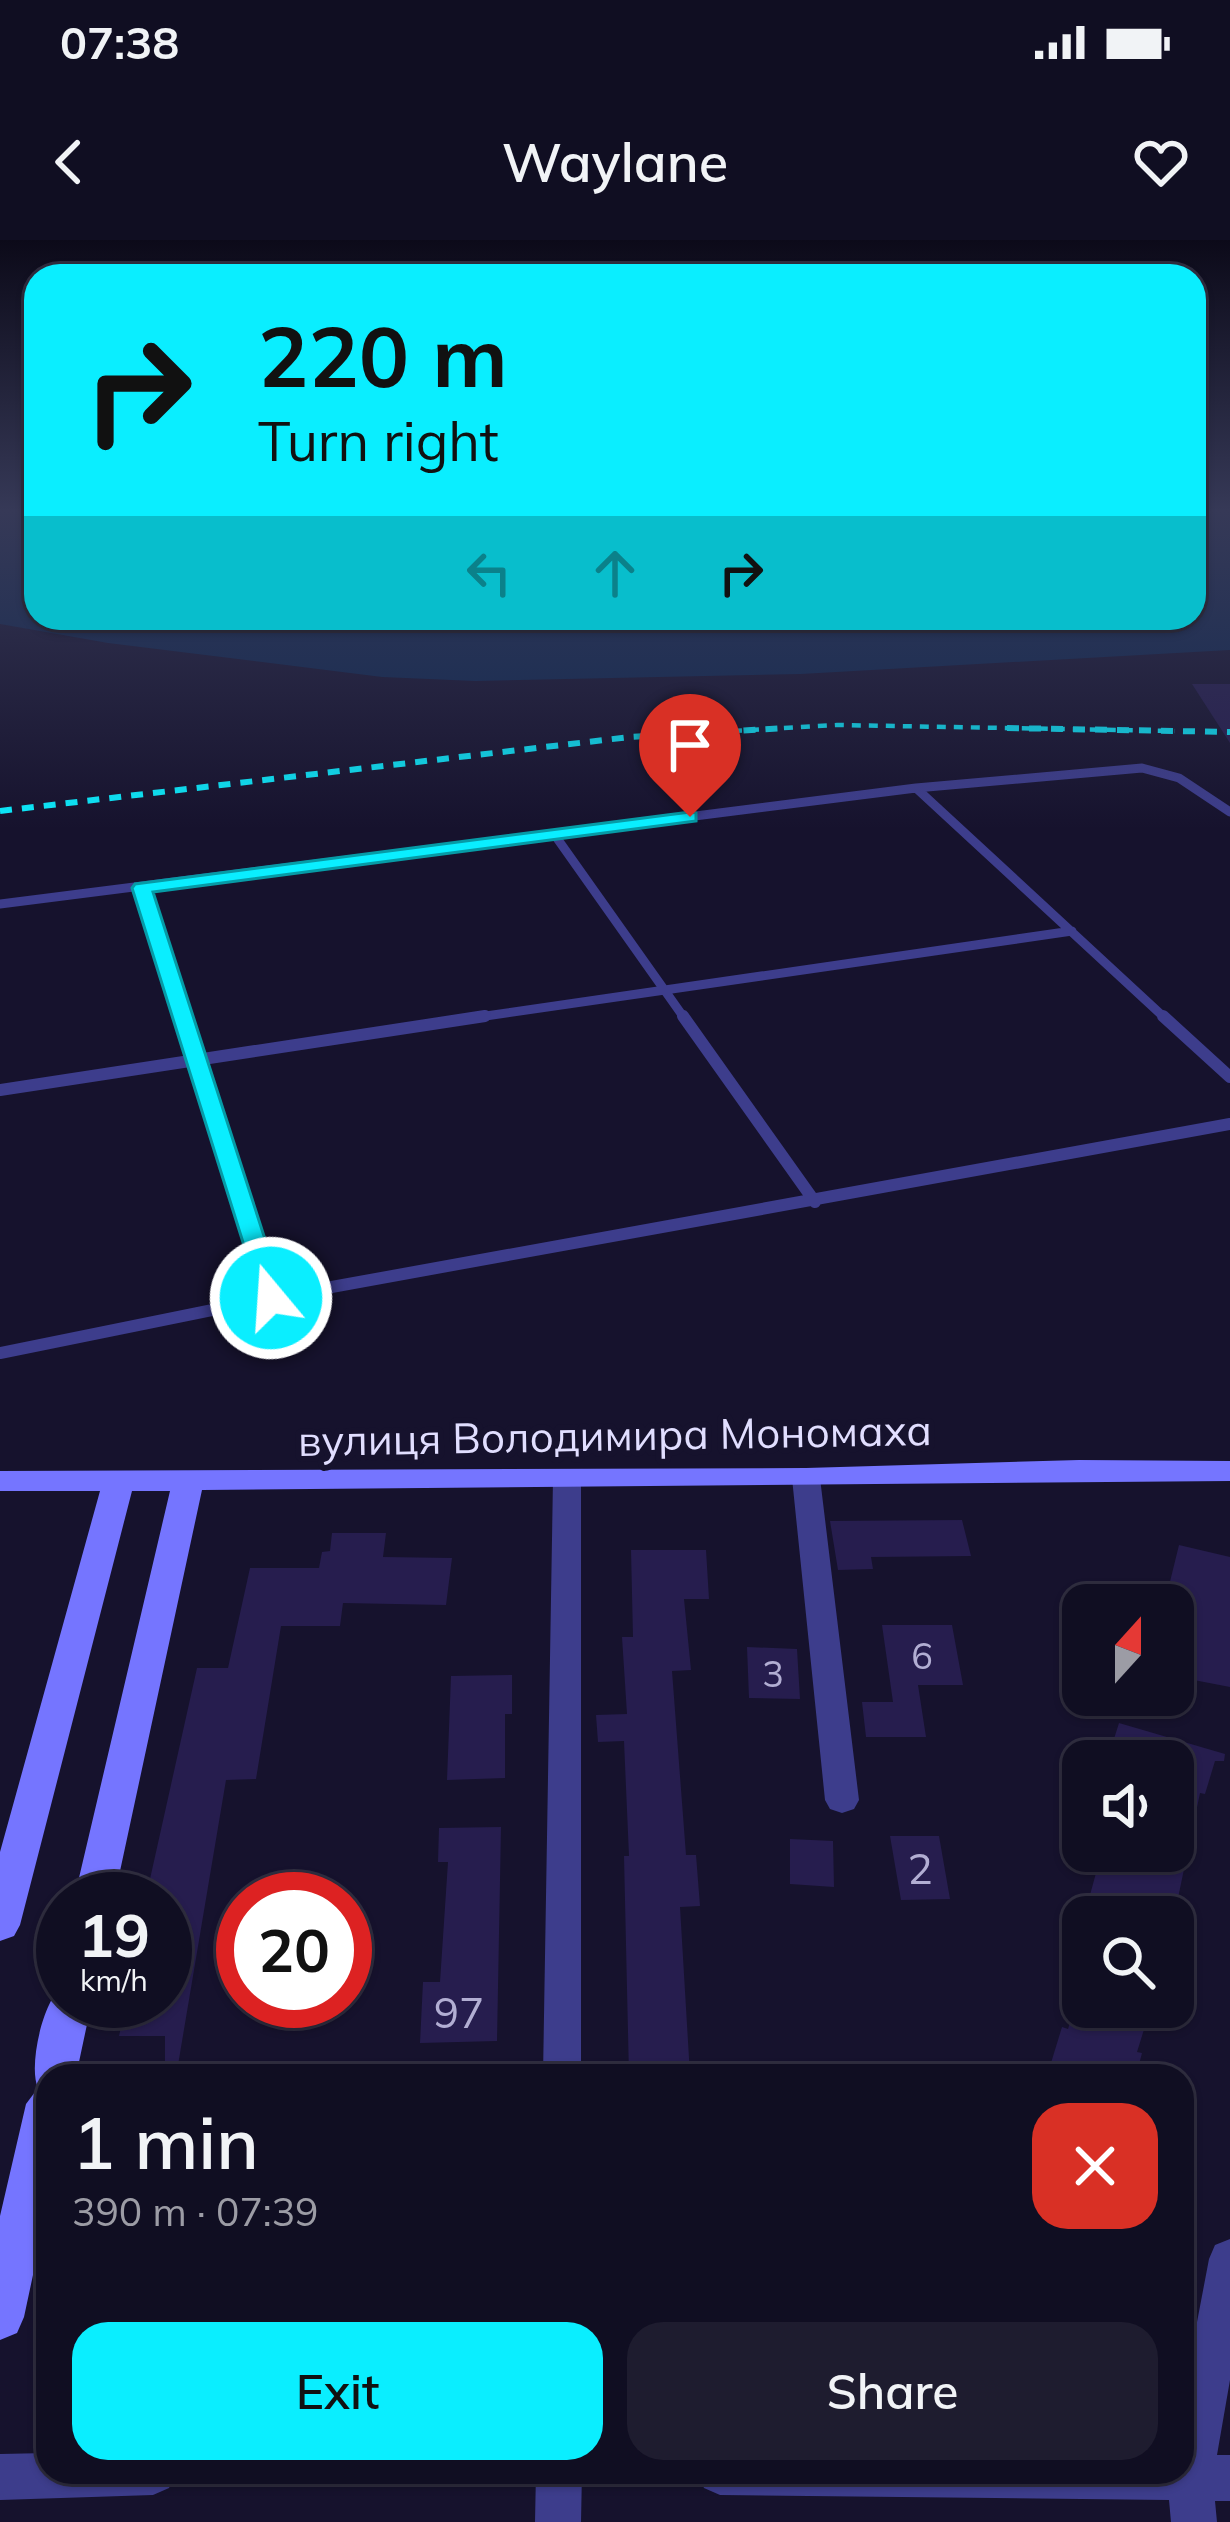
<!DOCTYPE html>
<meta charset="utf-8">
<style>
body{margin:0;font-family:Mulish,sans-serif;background:#1e1c2f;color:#f1f3f6;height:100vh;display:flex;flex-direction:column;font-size:45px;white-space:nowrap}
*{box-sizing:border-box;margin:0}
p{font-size:39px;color:#9c9ca5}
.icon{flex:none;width:66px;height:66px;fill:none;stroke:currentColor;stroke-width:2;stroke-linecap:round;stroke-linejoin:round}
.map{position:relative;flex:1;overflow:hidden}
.drawer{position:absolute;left:36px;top:1824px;width:1158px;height:420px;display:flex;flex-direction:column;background:#100e22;border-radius:36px;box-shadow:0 3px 9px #0004,0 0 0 3px #302e40}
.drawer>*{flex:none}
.hud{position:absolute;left:24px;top:24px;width:1182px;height:366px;border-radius:36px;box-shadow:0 3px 9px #0004,0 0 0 3px #302e40;background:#0aeeff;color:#111;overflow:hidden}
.needle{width:78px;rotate:21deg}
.buttons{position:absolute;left:1062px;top:1344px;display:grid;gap:24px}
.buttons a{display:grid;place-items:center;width:132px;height:132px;border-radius:24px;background:#100e22;box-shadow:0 3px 9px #0004,0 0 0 3px #302e40;font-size:60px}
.speed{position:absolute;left:36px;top:1632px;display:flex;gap:24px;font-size:60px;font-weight:700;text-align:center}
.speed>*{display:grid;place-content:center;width:156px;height:156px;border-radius:50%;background:#100e22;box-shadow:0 3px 9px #0004,0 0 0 3px #302e40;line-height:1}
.speed small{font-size:30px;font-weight:400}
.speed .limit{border:18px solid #d22;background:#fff;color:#111}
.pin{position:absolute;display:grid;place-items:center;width:102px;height:102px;color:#fff;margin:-123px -51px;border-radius:50% 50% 50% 0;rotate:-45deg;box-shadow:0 0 12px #0007}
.pin .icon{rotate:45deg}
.me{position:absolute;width:132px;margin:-66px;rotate:342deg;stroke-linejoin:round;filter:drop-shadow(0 0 9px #0008)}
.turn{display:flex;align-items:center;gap:42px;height:252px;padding:0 36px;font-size:54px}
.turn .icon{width:156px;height:156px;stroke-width:2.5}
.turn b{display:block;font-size:84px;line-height:102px}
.lanes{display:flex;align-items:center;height:114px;padding:0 36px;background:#0003;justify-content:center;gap:60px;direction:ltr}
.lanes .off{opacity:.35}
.round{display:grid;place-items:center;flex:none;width:126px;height:126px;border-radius:36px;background:#1e1c2f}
.summary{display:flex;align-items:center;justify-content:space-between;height:204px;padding:0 36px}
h1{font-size:72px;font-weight:600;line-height:90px}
.primary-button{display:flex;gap:24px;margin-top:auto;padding:24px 36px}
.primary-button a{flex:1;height:138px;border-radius:36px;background:#0aeeff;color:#111;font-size:48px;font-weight:600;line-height:138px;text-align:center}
.primary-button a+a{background:#1e1c2f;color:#f1f3f6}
.status{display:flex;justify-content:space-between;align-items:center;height:84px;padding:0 60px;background:#100e22;direction:ltr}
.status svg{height:33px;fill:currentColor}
header{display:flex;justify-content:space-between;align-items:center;height:156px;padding:0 36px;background:#100e22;font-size:54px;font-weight:600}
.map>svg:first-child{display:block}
</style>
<div class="status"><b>07:38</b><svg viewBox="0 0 49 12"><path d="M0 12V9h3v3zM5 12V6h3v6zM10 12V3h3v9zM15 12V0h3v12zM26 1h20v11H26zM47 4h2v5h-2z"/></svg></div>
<header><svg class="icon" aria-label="back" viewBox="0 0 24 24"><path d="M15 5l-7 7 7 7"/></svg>Waylane<svg class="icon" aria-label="heart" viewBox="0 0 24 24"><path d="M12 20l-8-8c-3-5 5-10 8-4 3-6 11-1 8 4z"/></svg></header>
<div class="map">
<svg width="1230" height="2282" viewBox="0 0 1230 2282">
<rect width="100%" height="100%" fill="#16122d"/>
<path fill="#0d2851" d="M0,269H36V378H1194V269H1230V410L801,434L475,441L382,437L108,403L0,384Z"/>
<path fill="#261d4e" d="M1192,444H1230V503Z
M962,1280L971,1316L871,1317L873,1329L838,1330L830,1281Z
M332,1293H386L383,1317L452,1318L446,1365L343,1363L340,1386H281L256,1539L226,1540L177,1831L165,1830V1796H119L127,1761H165V1648H148L197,1428H228L250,1328H319L322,1312L330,1311Z
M1179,1305L1230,1317V1447L1173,1436L1179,1361L1166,1358Z
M631,1310H706L709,1359H684L691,1430L672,1431L686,1615H696L700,1666L680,1667L690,1835L629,1836L624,1616H629L624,1501L598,1502L596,1475L627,1474L622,1397H633Z
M882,1385H952L963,1445H918L926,1497H866L862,1462H893Z
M747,1407L797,1409L800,1459L749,1458Z
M512,1435V1474H505V1538L447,1540L451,1436Z
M1119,1483L1225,1514L1224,1521H1215L1205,1554L1200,1553L1174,1677H1084L1102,1611H1173V1521H1107Z
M501,1587L497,1801L420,1803L423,1742H440L448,1622H438L439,1588Z
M890,1596H939L950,1659L901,1660Z
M790,1599L833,1601L834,1647L790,1644Z
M1075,1767H1151L1137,1812L1142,1813L1136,1836H1047L1062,1787L1068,1789Z"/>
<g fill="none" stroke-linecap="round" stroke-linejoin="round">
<path stroke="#3d3d8c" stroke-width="9" d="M916,548L1142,528L1179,538L1230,572
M554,594L685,779
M142,648L183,779
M0,664L916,548L1166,779
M465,779L1072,691"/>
<path stroke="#3d3d8c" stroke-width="12" d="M182,776L271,1058
M683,776L815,962
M1163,776L1230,837
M0,850L485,776
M0,1113L271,1058L1230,884"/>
<path fill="#3d3d8c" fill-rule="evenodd" d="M806,1229L820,1238L859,1560L854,1569L842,1573L830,1569L825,1560L792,1238Z
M567,1230L581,1239V1836H543L553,1239Z
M1230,1999V2140L1217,2215H1230V2261H1215L1217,2282H1171L1169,2260L720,2255L704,2248L697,2232H1182V2161L1209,2019L1215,2005Z
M48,2213V2232H176L169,2248L153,2255L0,2260V2214Z
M536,2232H582L581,2282H535Z"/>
<path fill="#7575ff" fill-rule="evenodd" d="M1079,1220L1230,1221V1241L202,1250L114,1659H74L170,1251H132L20,1685L14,1696L0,1701V1612L100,1251H0V1231L806,1228Z
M63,1746V1761H92L76,1836H48V1965L24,2077L17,2093L0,2100V1976L26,1864L38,1848C28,1827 43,1759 63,1746Z"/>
<path stroke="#0aeeff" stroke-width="4.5" stroke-dasharray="9 8" stroke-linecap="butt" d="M733,491L837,485L1175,491"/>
<path stroke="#0aeeff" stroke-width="6" stroke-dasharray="12 10" stroke-linecap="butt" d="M1007,488L1230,492
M0,571L630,497L785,488"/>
</g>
<linearGradient id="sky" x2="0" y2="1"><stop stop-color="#0c0a19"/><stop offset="0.46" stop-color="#363957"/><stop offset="1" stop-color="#363957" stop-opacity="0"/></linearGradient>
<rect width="1230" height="589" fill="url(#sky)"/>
<path fill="#0aeeff" stroke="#069ba6" stroke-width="3" d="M690,572L696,573V581L153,652L284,1058L271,1066L262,1063L132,648L135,644Z"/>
<g text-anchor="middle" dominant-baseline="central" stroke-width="12" stroke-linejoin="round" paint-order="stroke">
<g font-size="36" fill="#b2aed3">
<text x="922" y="1415">6</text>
<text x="773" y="1433">3</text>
</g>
<g font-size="42" fill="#e1deff" stroke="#16122d">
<text transform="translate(615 1195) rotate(-1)">вулиця Володимира Мономаха</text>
</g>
<g font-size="42" fill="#b2aed3">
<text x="920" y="1628">2</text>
<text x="459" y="1772">97</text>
</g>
</g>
</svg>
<div class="buttons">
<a><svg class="needle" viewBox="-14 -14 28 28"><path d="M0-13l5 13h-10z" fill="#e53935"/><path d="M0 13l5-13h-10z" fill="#9c9ca5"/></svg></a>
<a><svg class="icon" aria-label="sound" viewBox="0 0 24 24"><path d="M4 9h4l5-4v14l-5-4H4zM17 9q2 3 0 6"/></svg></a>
<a><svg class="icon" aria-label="search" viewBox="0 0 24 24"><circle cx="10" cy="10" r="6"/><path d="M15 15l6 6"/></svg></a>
</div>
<div class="speed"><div>19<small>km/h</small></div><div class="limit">20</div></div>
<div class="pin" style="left:690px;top:577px;background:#d93025"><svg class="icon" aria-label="arrive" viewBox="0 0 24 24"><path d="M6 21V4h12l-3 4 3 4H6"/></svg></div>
<svg class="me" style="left:271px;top:1058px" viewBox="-20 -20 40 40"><circle r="17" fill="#0aeeff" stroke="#fff" stroke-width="3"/><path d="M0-11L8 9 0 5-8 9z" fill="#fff"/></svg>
<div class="hud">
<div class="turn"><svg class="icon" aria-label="right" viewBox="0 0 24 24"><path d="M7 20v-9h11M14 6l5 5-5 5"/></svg><div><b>220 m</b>Turn right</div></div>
<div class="lanes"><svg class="icon off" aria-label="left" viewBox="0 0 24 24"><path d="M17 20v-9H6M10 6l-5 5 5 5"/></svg><svg class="icon off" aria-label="ahead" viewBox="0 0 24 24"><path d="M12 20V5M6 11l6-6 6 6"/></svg><svg class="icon" aria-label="right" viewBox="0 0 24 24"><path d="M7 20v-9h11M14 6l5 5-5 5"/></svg></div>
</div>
<section class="drawer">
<div class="summary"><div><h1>1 min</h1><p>390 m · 07:39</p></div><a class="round" style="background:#d93025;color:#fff"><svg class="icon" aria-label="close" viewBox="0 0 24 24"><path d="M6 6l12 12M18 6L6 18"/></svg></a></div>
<div class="primary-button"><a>Exit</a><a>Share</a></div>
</section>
</div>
